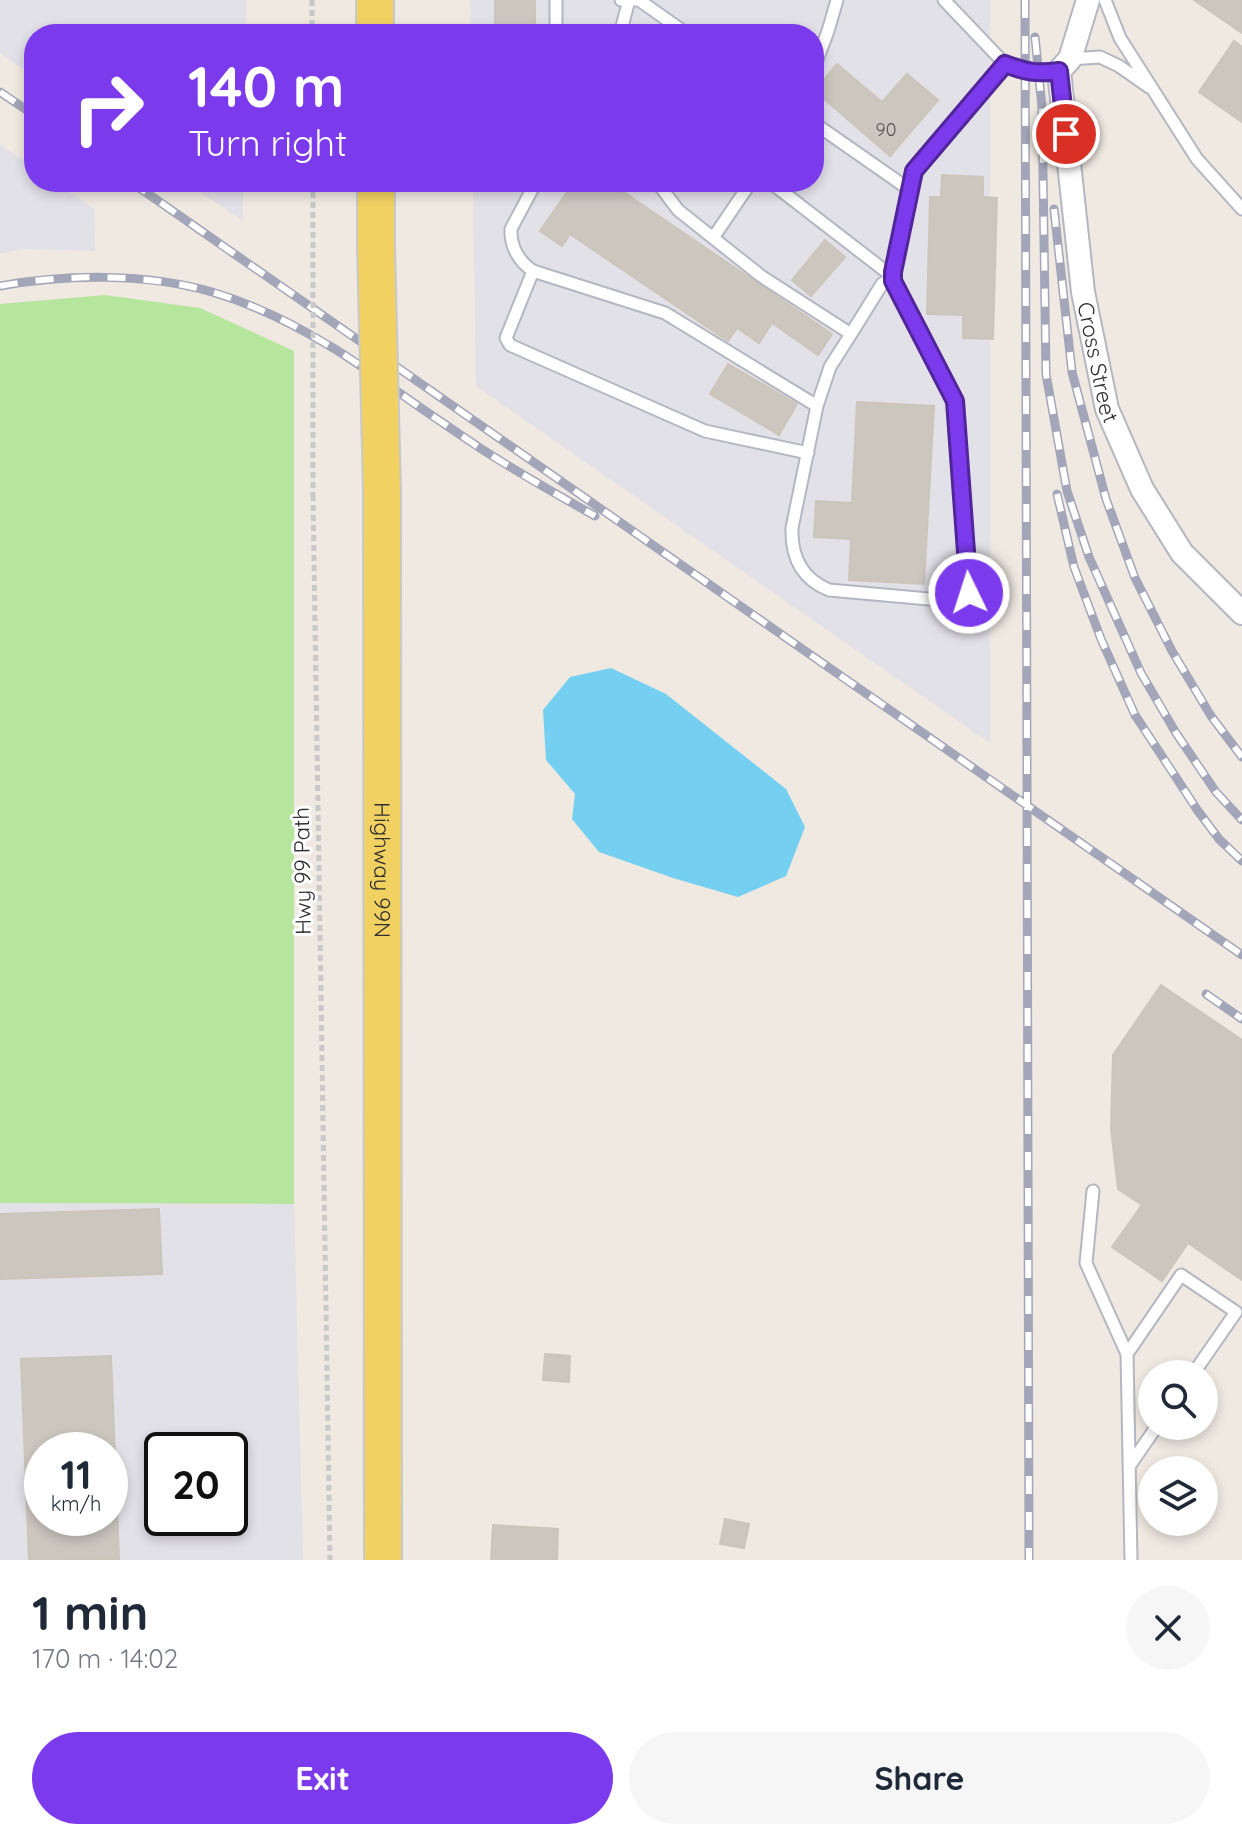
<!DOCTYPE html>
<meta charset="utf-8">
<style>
body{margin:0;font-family:Quicksand,sans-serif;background:#f6f6f7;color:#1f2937;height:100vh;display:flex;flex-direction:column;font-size:30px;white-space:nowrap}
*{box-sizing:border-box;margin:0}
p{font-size:26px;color:#747a83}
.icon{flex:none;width:44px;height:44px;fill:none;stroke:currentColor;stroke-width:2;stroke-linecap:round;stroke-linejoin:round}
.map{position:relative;height:1560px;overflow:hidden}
.side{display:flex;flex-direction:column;background:#fff;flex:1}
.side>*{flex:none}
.hud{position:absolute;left:24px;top:24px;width:800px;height:168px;border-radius:32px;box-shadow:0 4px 12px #0003;background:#7c3aed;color:#fff;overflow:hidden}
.buttons{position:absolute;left:1138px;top:1360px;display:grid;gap:16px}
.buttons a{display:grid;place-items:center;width:80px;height:80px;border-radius:50%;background:#fff;box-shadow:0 4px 12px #0003;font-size:40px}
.speed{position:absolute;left:24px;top:1432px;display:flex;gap:16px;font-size:40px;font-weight:700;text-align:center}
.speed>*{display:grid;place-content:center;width:104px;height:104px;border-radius:50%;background:#fff;box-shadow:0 4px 12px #0003;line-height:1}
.speed small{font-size:20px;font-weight:400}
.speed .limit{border:4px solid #111;border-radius:12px;background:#fff;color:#111}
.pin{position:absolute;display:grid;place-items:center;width:68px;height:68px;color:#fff;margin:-34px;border:4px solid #fff;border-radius:50%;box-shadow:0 2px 8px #0007}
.me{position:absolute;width:88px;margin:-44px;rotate:356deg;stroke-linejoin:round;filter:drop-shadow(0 0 6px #0008)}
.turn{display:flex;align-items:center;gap:28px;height:168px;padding:0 32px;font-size:36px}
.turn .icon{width:104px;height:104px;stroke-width:2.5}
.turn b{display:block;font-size:56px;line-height:68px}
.round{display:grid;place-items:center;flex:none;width:84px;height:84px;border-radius:42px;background:#f6f6f7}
.summary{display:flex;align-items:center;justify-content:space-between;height:136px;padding:0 32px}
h1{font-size:48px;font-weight:700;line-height:60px}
.action{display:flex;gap:16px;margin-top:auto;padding:16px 32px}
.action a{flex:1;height:92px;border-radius:48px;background:#7c3aed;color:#fff;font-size:32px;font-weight:700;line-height:92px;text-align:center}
.action a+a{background:#f6f6f7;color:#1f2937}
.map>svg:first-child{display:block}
</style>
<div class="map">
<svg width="1242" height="1560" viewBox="0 0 1242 1560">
<rect width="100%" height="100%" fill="#efe9e1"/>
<path fill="#e3e1e8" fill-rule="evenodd" d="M0,0H246V34H34V77L0,53Z
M470,0H990V743L476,386L473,182H814V34H471Z
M0,144L34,168V182H55L94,209L95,251L22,249L0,254Z
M186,182H243V221Z
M0,1203L294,1204L303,1560H0ZM42,1450H110V1518H42ZM162,1450H230V1518H162Z"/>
<path fill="#b6e59e" d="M105,295L200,308L294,351V1204L0,1203V304Z"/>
<path fill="#75cff0" d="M611,668L666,694L786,789L805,827L786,876L738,897L673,878L599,852L572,819L575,794L546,760L543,710L570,677Z"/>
<path fill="#cbc7bf" stroke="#cbc5ba" stroke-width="2" fill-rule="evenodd" d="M495,0H535V34H495Z
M1194,0H1242V33Z
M1234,41L1242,47V122L1199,92Z
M837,64L882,102L907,74L938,100L890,156L815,91Z
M942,175L983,177V197L997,198L993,339L963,338V315L927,314L930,197H941Z
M574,182H609L832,334L818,355L772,323L759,343L737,328L728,341L570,234L562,246L540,231Z
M825,240L845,257L811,296L792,280Z
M728,364L797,404L779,435L710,394Z
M857,402L934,406L924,584L849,580L851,539L814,537L816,501L852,503Z
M1161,985L1242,1040V1280L1188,1243L1162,1281L1112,1247L1142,1205L1118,1189L1111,1129L1113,1055Z
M159,1209L162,1274L0,1279V1214Z
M545,1354L570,1356L569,1382L543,1380Z
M111,1356L119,1559L29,1560L21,1359ZM42,1450H110V1518H42Z
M725,1519L749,1524L744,1548L720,1544Z
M493,1525L558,1529L557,1560H491Z"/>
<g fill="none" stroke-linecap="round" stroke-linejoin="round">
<g stroke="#b4b7c1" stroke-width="15">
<path id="lane" d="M621,0H639L687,34
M944,0L1005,64
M1105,0L1120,38L1197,159L1242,209
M556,34V0
M620,34L629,0
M1070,59L1100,57L1119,66L1149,87
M814,68L828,31L837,0
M814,123L910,190
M536,182L511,229C510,246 519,262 533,271L665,313L817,406L792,528C791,557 802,579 829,590L962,602L969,593L955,401L897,291L893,281V272L914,171L1005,64C1026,72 1036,74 1059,71
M657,182L678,210L761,276L851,334L882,284L893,277L770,182
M713,238L751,182
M533,271L506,338L510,345L705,431L808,453
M817,406L830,367L851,334
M1093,1191L1086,1263L1127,1354L1131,1560
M1127,1354L1181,1275L1236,1312L1193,1374
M1130,1465L1157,1426"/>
</g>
<g stroke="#b4b7c1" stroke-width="26">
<g id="street">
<path id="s1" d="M1088,0L1070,59L1059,71L1083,292L1107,409L1142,489L1182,553L1242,613"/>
</g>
</g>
<g stroke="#c9c9c9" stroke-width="40">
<g id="primary">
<path d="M375,0V34"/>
<path d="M376,182V248"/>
<path id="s2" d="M382,492L383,1560"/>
</g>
</g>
<path stroke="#c9c9c9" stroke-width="5" stroke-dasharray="6 4" stroke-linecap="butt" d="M312,0V34
M313,495L330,1560"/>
<use href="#lane" stroke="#fff" stroke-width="11"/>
<use href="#street" stroke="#fff" stroke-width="22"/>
<use href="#primary" stroke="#f2d163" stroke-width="36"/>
<g stroke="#a3a6b8" stroke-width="9">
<path id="rail" d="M1025,0L1029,1560
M1035,37L1042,107L1046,374L1067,491L1089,557L1141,673L1176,733L1216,792L1242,820
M0,92L34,115
M131,182L1242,955
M1054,209L1072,372L1106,499L1135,578L1172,651L1211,716L1242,757
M0,286C66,274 147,273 212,292C252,304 292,323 328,345C344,354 359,365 374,375C409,400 444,424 480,448C517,472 556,494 595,516
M1057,494L1074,567L1101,639L1135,715L1198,811L1219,839L1242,861
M1206,994L1242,1019"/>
</g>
<use href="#rail" stroke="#fff" stroke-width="6" stroke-dasharray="18" stroke-linecap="butt"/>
<g stroke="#c9c9c9" stroke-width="40" stroke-linecap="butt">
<path id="primary-bridge" d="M376,248L382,492"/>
</g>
<path stroke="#c9c9c9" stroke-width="5" stroke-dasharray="6 4" stroke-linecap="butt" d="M313,182V495"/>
<use href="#primary-bridge" stroke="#f2d163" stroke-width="36"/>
</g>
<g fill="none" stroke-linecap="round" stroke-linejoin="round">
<g stroke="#51269a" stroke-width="20">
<path id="route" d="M969,593L955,401L893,281V272L914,171L1005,64C1026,72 1036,74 1059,71L1066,134"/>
</g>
<use href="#route" stroke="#7c3aed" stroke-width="14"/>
</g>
<g text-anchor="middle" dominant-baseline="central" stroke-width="6" stroke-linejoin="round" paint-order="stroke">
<g font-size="18" fill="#555452">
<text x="886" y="129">90</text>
</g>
<g font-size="22" fill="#2e2e2e" stroke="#fff">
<text stroke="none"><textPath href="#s1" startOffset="372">Cross Street</textPath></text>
<text transform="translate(302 871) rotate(-91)">Hwy 99 Path</text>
<text stroke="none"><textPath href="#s2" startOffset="378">Highway 99N</textPath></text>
</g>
</g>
</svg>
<div class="buttons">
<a><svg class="icon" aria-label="search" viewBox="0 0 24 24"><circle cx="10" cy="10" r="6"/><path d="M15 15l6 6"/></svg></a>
<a><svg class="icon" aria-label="layers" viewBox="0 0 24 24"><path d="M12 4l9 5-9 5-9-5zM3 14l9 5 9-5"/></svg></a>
</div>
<div class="speed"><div>11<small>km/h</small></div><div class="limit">20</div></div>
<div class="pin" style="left:1066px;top:134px;background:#d93025"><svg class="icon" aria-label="arrive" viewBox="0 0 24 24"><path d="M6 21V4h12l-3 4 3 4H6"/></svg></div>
<svg class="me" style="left:969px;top:593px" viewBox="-20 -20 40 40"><circle r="17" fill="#7c3aed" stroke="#fff" stroke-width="3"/><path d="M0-11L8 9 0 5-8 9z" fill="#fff"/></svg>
<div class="hud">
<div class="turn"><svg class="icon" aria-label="right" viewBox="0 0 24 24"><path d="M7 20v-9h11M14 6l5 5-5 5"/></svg><div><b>140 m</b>Turn right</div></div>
</div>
</div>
<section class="side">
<div class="summary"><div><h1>1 min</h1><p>170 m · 14:02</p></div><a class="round"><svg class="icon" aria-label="close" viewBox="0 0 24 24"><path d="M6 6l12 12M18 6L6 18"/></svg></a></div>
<div class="action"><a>Exit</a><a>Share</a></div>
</section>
